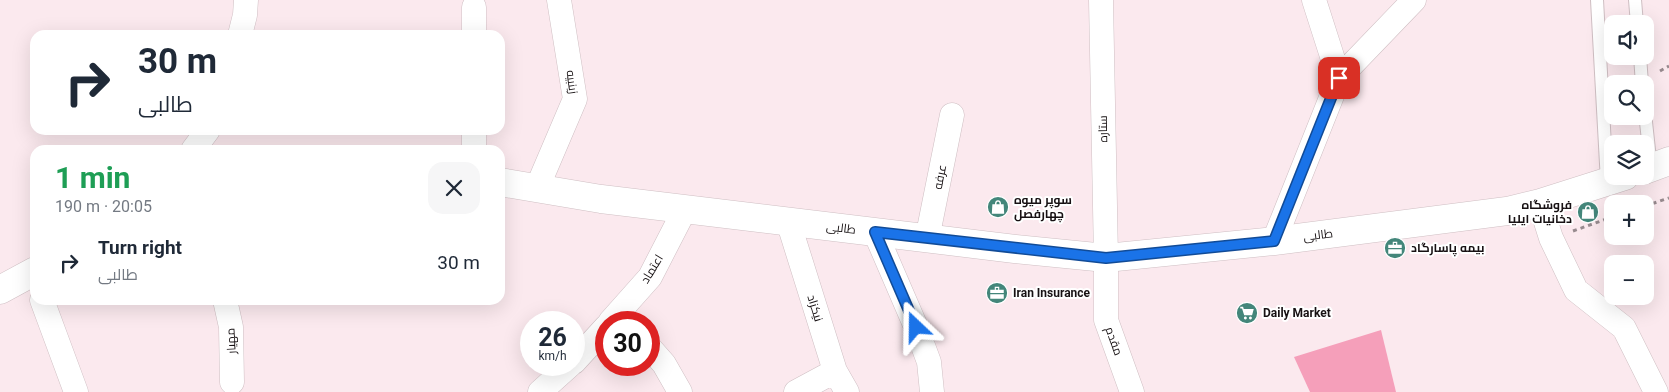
<!DOCTYPE html>
<meta charset="utf-8">
<style>
body{margin:0;font-family:Roboto,Cairo,sans-serif;background:#f6f6f7;color:#1f2937;height:100vh;display:flex;flex-direction:column;font-size:19px;white-space:nowrap}
*{box-sizing:border-box;margin:0}
p{font-size:16px;color:#747a83}
.icon{flex:none;width:28px;height:28px;fill:none;stroke:currentColor;stroke-width:2;stroke-linecap:round;stroke-linejoin:round}
.map{position:relative;flex:1;overflow:hidden}
.drawer{position:absolute;left:30px;top:145px;width:475px;height:160px;display:flex;flex-direction:column;background:#fff;border-radius:15px;box-shadow:0 5px 20px #0002}
.drawer>*{flex:none}
.guide{position:absolute;left:30px;top:30px;width:475px;height:105px;border-radius:15px;box-shadow:0 5px 20px #0002;background:#fff;color:#1f2937;overflow:hidden}
.fabs{position:absolute;left:1604px;top:15px;display:grid;gap:10px}
.fabs a{display:grid;place-items:center;width:50px;height:50px;border-radius:10px;background:#fff;box-shadow:0 5px 20px #0002;font-size:25px}
.speed{position:absolute;left:520px;top:311px;display:flex;gap:10px;font-size:25px;font-weight:700;text-align:center}
.speed>*{display:grid;place-content:center;width:65px;height:65px;border-radius:50%;background:#fff;box-shadow:0 5px 20px #0002;line-height:1}
.speed small{font-size:12px;font-weight:400}
.speed .limit{border:8px solid #d22;background:#fff;color:#111}
.pin{position:absolute;display:grid;place-items:center;width:42px;height:42px;color:#fff;margin:-21px;border-radius:10px;box-shadow:0 2px 8px #0006}
.me{position:absolute;width:55px;margin:-28px;rotate:337deg;stroke-linejoin:round;filter:drop-shadow(0 0 4px #0008)}
.turn{display:flex;align-items:center;gap:18px;height:105px;padding:0 25px;font-size:22px}
.turn .icon{width:65px;height:65px;stroke-width:2.5}
.turn b{display:block;font-size:35px;line-height:42px}
.round{display:grid;place-items:center;flex:none;width:52px;height:52px;border-radius:15px;background:#f6f6f7}
.headline{display:flex;align-items:center;justify-content:space-between;height:85px;padding:0 25px}
h1{font-size:30px;font-weight:700;line-height:38px;color:#1e9e55}
ul{padding:0;list-style:none}
li{display:flex;align-items:center;gap:15px;height:65px;padding:0 25px}
li div{flex:1}
li b{display:block;font-size:19px}
li em{font-style:normal}
.map>svg:first-child{display:block}
</style>
<div class="map">
<svg width="1669" height="392" viewBox="0 0 1669 392">
<rect width="100%" height="100%" fill="#fbe9ee"/>
<path fill="#f59fba" d="M1381,330L1396,392H1310L1294,357Z"/>
<g fill="none" stroke-linecap="round" stroke-linejoin="round">
<g stroke="#cfbfc3" stroke-width="14">
<path id="lane" d="M1597,0L1607,182
M1635,0L1637,24
M1640,56L1642,84
M1645,113L1651,168"/>
</g>
<g stroke="#cfbfc3" stroke-width="25">
<path id="street" d="M1101,0L1106,258V320L1132,392
M240,35L245,15L246,0
M474,35V7
M1339,78L1414,0
M193,150L208,130
M474,150V130
M537,188L575,99L559,0
M1540,203L1551,238L1576,290L1624,328L1656,392
M788,221L835,371L847,392
M875,232L916,327L929,362L932,392
M927,239L952,115
M1274,241L1339,78L1314,0
M42,300L76,392
M225,300L231,327L232,382
M610,322L650,277L685,209
M649,347L664,364L680,392
M574,362L606,327
M540,392L570,365
M796,392L835,371"/>
</g>
<g stroke="#cfbfc3" stroke-width="29">
<path id="secondary" d="M1645,170L1669,161
M500,182L601,199L1015,249L1106,258L1274,241L1507,211L1540,203L1625,176
M0,290L35,271"/>
</g>
<path stroke="#978a8e" stroke-width="3" stroke-dasharray="4 4" stroke-linecap="butt" d="M1660,71L1669,66
M1645,206L1669,198
M1573,231L1612,217"/>
<use href="#lane" stroke="#fff" stroke-width="12"/>
<use href="#street" stroke="#fff" stroke-width="24"/>
<use href="#secondary" stroke="#fff" stroke-width="28"/>
</g>
<g fill="none" stroke-linecap="round" stroke-linejoin="round">
<g stroke="#114b97" stroke-width="12">
<path id="route" d="M916,327L875,232L1106,258L1274,241L1339,78"/>
</g>
<use href="#route" stroke="#1a73e8" stroke-width="9"/>
</g>
<defs>
<g id="shop-disc" transform="scale(1.125)"><circle r="9.5" fill="#43867a" stroke="#fff"/><path d="M-5-2.5h2.3a2.7 3.5 0 0 1 5.4 0H5L5.5 6h-11ZM-1.5-2.5h3a1.5 2.3 0 0 0-3 0Z" fill="#fff"/></g>
<g id="office-disc" transform="scale(1.125)"><circle r="9.5" fill="#43867a" stroke="#fff"/><path d="M-6-3h4V-5.5h4V-3h4V5H-6ZM-1-4.5V-3h2v-1.5ZM-6 0V1H6V0Z" fill="#fff"/></g>
<g id="supermarket-disc" transform="scale(1.125)"><circle r="9.5" fill="#43867a" stroke="#fff"/><path d="M-6-5.5h2.5l.6 2H6L4.5 2H-2.5L-4.4-4H-6ZM-1.5 3.2a1.3 1.3 0 1 0 .1 0ZM3 3.2a1.3 1.3 0 1 0 .1 0Z" fill="#fff"/></g>
</defs>
<g fill-rule="evenodd">
<use href="#shop-disc" x="998" y="207"/>
<use href="#shop-disc" x="1588" y="212"/>
<use href="#office-disc" x="1395" y="248"/>
<use href="#office-disc" x="997" y="293"/>
<use href="#supermarket-disc" x="1247" y="313"/>
</g>
<g text-anchor="middle" dominant-baseline="central" stroke-width="4" stroke-linejoin="round" paint-order="stroke">
<g font-size="12" fill="#171113" stroke="#fff">
<text transform="translate(572 82) rotate(82)">زینبیه</text>
<text transform="translate(1103 129) rotate(-91)">ستاره</text>
<text transform="translate(940 177) rotate(-79)">عرفه</text>
<text transform="translate(841 228) rotate(7)">طالبی</text>
<text transform="translate(1318 235) rotate(-7)">طالبی</text>
<text transform="translate(652 269) rotate(-59)">اعتماد</text>
<text transform="translate(815 308) rotate(73)">نیکزاد</text>
<text transform="translate(231 341) rotate(-93)">مهیار</text>
<text transform="translate(1114 341) rotate(70)">مقدم</text>
</g>
<g font-size="12" font-weight="bold" fill="#171113" stroke="#fff" text-anchor="start">
<text x="1014" y="200">سوپر میوه<tspan x="1014" dy="14">چهارفصل</tspan></text>
<text x="1572" y="205" text-anchor="end">فروشگاه<tspan x="1572" dy="14">دخانیات ایلیا</tspan></text>
<text x="1411" y="248">بیمه پاسارگاد</text>
<text x="1013" y="293">Iran Insurance</text>
<text x="1263" y="313">Daily Market</text>
</g>
</g>
</svg>
<div class="fabs">
<a><svg class="icon" aria-label="sound" viewBox="0 0 24 24"><path d="M4 9h4l5-4v14l-5-4H4zM17 9q2 3 0 6"/></svg></a>
<a><svg class="icon" aria-label="search" viewBox="0 0 24 24"><circle cx="10" cy="10" r="6"/><path d="M15 15l6 6"/></svg></a>
<a><svg class="icon" aria-label="layers" viewBox="0 0 24 24"><path d="M12 4l9 5-9 5-9-5zM3 14l9 5 9-5"/></svg></a>
<a>+</a>
<a>−</a>
</div>
<div class="speed"><div>26<small>km/h</small></div><div class="limit">30</div></div>
<div class="pin" style="left:1339px;top:78px;background:#d93025"><svg class="icon" aria-label="arrive" viewBox="0 0 24 24"><path d="M6 21V4h12l-3 4 3 4H6"/></svg></div>
<svg class="me" style="left:916px;top:327px" viewBox="-20 -20 40 40"><path d="M0-17L14 15 0 8-14 15z" fill="#1a73e8" stroke="#fff" stroke-width="4"/></svg>
<div class="guide">
<div class="turn"><svg class="icon" aria-label="right" viewBox="0 0 24 24"><path d="M7 20v-9h11M14 6l5 5-5 5"/></svg><div><b>30 m</b>طالبی</div></div>
</div>
<section class="drawer">
<div class="headline"><div><h1>1 min</h1><p>190 m · 20:05</p></div><a class="round"><svg class="icon" aria-label="close" viewBox="0 0 24 24"><path d="M6 6l12 12M18 6L6 18"/></svg></a></div>
<ul>
<li><svg class="icon" aria-label="right" viewBox="0 0 24 24"><path d="M7 20v-9h11M14 6l5 5-5 5"/></svg><div><b>Turn right</b><p>طالبی</p></div><em>30 m</em></li>
</ul>
</section>
</div>
